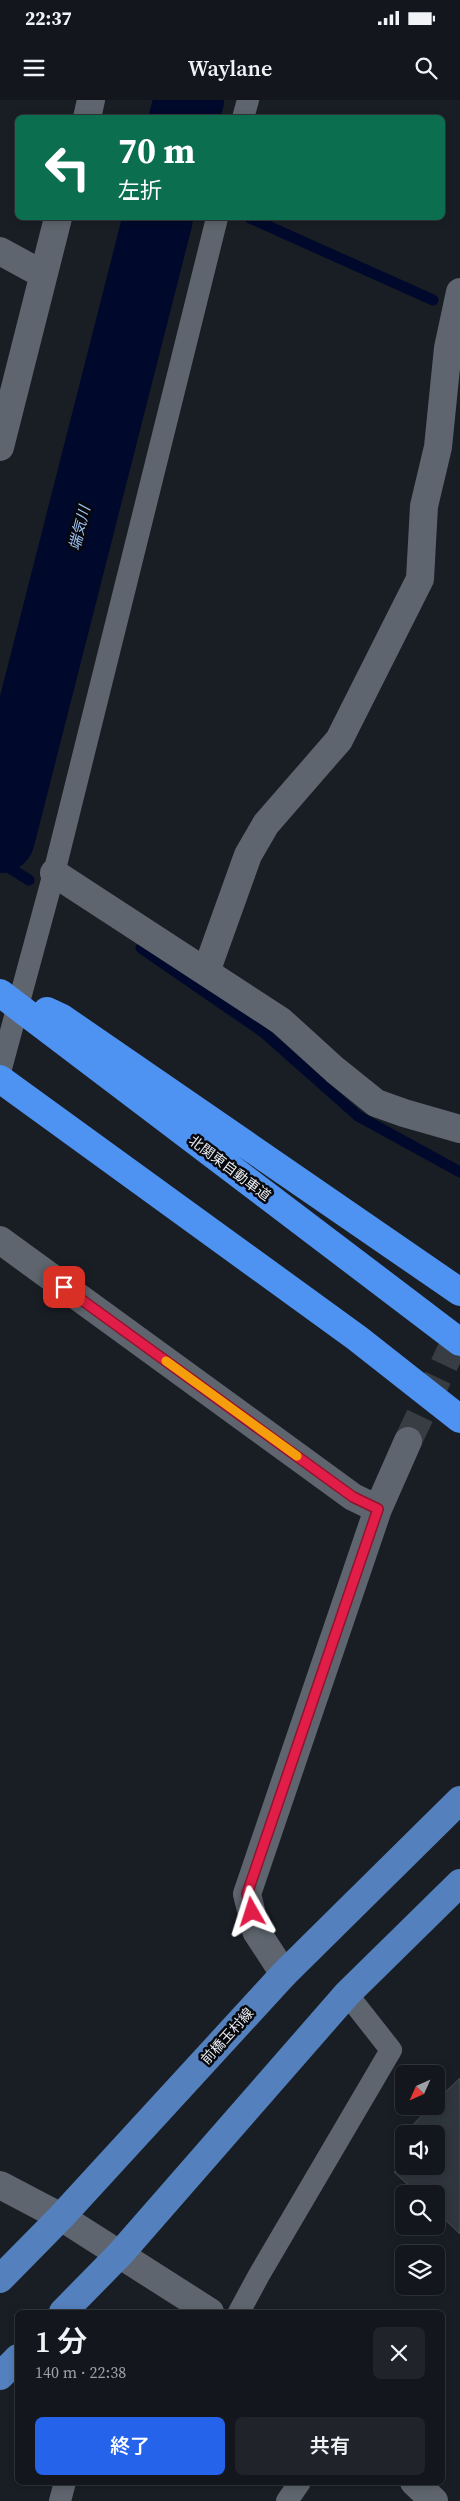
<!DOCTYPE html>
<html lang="ja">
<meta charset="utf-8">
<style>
body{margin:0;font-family:"Source Serif 4","Noto Sans JP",serif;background:#202329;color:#f1f3f6;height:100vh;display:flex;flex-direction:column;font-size:19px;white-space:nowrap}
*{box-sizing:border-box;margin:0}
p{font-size:16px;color:#9d9fa3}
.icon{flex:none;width:28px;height:28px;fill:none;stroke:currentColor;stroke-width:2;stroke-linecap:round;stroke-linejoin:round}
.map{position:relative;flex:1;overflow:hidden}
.drawer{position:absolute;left:15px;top:2210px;width:430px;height:175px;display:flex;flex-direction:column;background:#13161c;border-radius:8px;box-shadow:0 2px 8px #0003,0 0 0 1px #32353b}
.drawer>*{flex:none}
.hud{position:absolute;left:15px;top:15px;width:430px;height:105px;border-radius:8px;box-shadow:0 2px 8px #0003,0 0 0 1px #32353b;background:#0b6e4f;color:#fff;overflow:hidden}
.needle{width:32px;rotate:225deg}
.tools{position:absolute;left:395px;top:1965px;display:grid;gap:10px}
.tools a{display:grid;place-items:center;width:50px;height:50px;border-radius:8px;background:#13161c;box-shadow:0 2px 8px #0003,0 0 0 1px #32353b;font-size:25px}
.pin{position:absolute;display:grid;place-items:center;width:42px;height:42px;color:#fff;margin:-21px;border-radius:10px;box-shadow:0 2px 8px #0006}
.me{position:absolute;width:55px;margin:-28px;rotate:354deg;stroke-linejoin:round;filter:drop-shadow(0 0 4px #0008)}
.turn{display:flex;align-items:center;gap:18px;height:105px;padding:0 20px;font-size:22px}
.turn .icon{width:65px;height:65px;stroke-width:2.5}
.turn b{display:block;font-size:35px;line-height:42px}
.round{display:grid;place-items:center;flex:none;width:52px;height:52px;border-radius:8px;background:#202329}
.overview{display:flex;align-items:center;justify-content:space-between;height:85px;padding:0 20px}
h1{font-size:30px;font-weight:600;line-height:38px}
.button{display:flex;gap:10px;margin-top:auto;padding:10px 20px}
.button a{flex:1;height:58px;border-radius:8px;background:#2563eb;color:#fff;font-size:20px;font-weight:600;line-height:58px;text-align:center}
.button a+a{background:#202329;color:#f1f3f6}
.status{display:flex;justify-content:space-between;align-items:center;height:35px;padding:0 25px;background:#13161c;direction:ltr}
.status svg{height:14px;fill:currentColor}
header{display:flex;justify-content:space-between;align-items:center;height:65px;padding:0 20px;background:#13161c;font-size:22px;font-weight:600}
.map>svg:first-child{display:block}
</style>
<div class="status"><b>22:37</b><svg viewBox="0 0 49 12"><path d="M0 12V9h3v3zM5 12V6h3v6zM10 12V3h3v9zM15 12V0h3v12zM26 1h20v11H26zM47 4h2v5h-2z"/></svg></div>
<header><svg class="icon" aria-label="menu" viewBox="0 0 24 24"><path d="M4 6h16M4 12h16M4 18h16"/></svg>Waylane<svg class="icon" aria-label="search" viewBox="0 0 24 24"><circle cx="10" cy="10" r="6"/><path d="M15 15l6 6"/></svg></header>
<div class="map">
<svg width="460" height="2401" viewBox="0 0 460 2401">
<rect width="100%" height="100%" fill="#191e25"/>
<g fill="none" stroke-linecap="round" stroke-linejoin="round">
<path stroke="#00092b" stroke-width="11" d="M250,118L433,200
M0,762L29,780
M141,848L263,932L358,1016L460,1072"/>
<path stroke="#00092b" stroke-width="70" d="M184,18L189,0
M0,738L158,118"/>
</g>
<path fill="#30363e" stroke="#484e56" d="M460,1978V2134L436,2111V2094H418L394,2072L404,2063V2066H436V2034H404L431,2006H436V2001Z
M404,2034V2056L394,2044Z"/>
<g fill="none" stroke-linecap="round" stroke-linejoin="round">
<path stroke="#383d44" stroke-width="28" stroke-dasharray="28 14" stroke-linecap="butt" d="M408,1341L460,1231"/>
<path stroke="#5e656e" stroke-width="22" d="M243,18L248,0
M0,972L54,773L217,118
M239,2212L259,2175L391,1950L347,1894
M60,2401L65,2382
M287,2401L300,2382"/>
<path stroke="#5e656e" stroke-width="28" d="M87,18L91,0
M0,151L42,174
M0,347L58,118
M54,773L281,921L335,970L376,1003L404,1013L460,1029
M206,872L248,755L266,724L339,640L420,479L424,406L438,347L448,248L460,192
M0,1140L353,1397L378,1409
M284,1874L256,1831L247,1794L378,1409L408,1341"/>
<path stroke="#5e656e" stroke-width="28" d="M0,2085L61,2117L210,2212
M414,2382L434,2401"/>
<path stroke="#5480bd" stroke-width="28" d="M0,2179L61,2117L284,1874L460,1700
M63,2212L120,2154L347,1894L460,1783
M0,2276L18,2258"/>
<path stroke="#4e92f2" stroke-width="28" d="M0,893L460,1242
M47,911L62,918L460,1192
M0,979L357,1238L460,1319"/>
</g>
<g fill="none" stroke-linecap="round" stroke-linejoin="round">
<g stroke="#92132f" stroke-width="12">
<path id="route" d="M64,1187L353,1397L378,1409L247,1794L252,1812"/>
</g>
<use href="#route" stroke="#e11d48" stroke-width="9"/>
<path stroke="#f59e0b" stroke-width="9" d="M166,1261L297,1356"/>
</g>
<g text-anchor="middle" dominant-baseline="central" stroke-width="5" stroke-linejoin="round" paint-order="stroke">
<g font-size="14" fill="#e9ecf2" stroke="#06080b">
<text transform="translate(230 1068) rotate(37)">北関東自動車道</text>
<text transform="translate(227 1936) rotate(-48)">前橋玉村線</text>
</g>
<g font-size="15" font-style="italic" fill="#9fc3f7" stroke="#06080b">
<text transform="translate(79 428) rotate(-76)">端気川</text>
</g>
</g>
</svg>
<div class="tools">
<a><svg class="needle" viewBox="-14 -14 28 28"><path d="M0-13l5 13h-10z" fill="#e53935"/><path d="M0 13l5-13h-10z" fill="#9d9fa3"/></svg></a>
<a><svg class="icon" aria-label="sound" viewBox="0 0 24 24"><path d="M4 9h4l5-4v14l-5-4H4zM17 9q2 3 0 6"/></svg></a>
<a><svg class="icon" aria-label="search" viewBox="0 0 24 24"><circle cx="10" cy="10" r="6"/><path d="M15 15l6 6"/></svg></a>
<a><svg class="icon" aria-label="layers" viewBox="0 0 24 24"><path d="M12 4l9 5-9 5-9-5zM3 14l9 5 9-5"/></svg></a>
</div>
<div class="pin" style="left:64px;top:1187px;background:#d93025"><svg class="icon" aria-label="arrive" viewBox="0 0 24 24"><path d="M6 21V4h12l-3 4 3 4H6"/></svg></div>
<svg class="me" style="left:252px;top:1812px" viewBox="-20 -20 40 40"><path d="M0-17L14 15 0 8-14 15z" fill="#e11d48" stroke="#fff" stroke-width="4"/></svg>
<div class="hud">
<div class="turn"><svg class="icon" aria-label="left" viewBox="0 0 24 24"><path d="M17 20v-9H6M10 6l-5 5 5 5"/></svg><div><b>70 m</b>左折</div></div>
</div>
<section class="drawer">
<div class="overview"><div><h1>1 分</h1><p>140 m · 22:38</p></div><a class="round"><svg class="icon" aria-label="close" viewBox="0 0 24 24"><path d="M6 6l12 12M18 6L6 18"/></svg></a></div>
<div class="button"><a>終了</a><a>共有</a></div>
</section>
</div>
